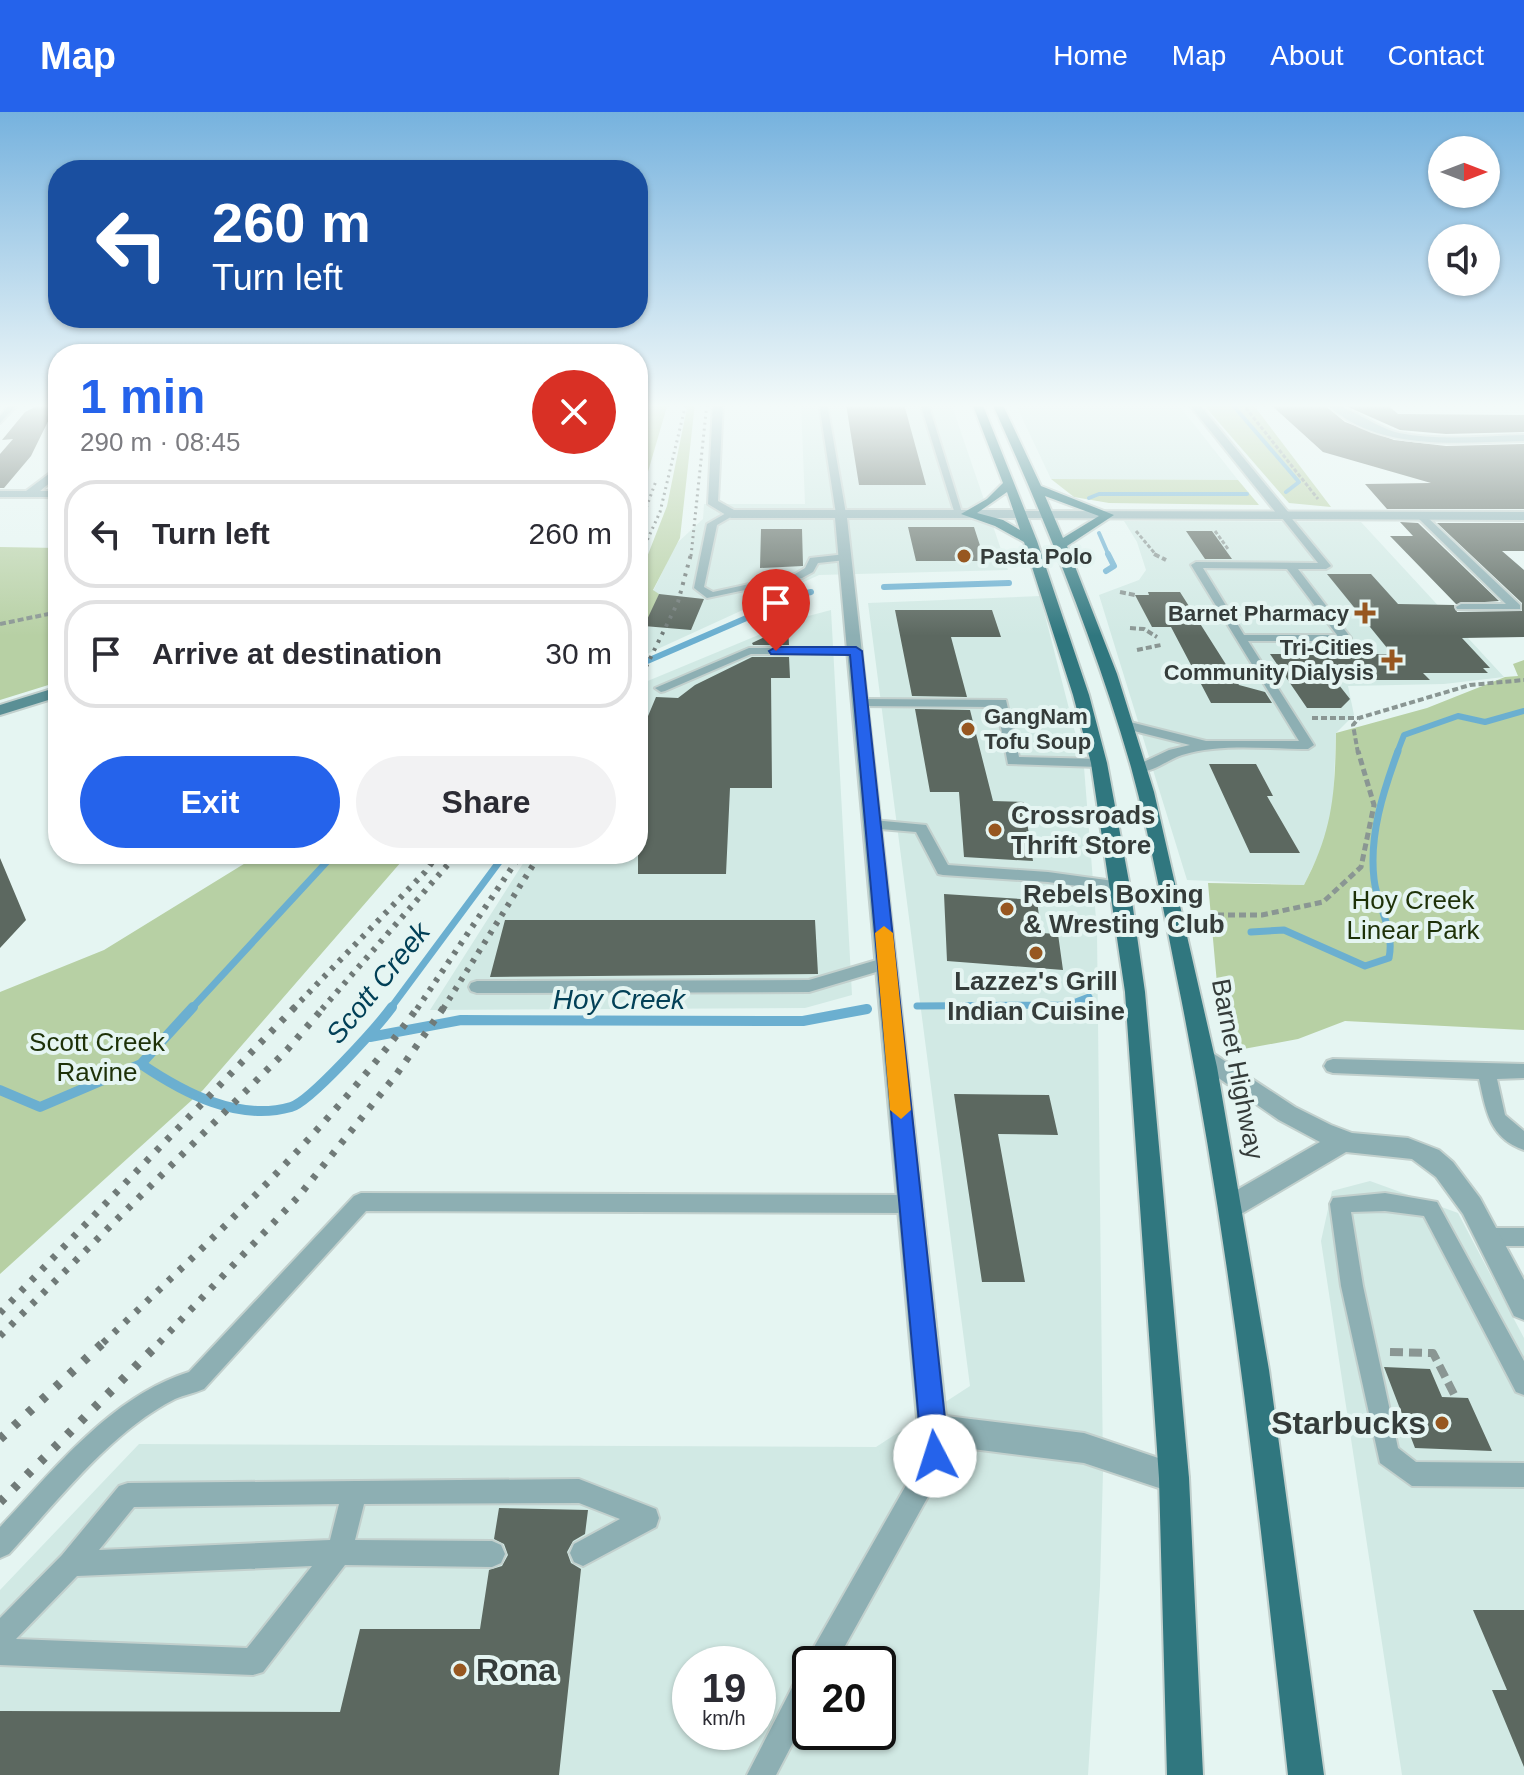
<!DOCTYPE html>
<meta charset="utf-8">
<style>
body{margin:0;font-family:Arial,sans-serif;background:#f2f2f3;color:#2b2b33;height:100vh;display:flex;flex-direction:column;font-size:30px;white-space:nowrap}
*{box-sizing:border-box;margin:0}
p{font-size:26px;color:#7c7c81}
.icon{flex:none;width:44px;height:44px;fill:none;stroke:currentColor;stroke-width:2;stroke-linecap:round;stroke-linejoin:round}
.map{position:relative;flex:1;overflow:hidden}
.side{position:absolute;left:48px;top:232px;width:600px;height:520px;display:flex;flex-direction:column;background:#fff;border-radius:32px;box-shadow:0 2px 6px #0004}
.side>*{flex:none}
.top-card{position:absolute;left:48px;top:48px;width:600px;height:168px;border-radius:32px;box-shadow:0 2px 6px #0004;background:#1a4fa0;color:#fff;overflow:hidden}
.needle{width:52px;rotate:90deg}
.buttons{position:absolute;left:1428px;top:24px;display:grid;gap:16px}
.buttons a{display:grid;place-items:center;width:72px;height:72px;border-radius:50%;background:#fff;box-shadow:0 2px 6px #0004;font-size:40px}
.speed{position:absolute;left:672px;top:1534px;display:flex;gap:16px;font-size:40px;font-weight:700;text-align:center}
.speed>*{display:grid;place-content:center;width:104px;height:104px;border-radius:50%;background:#fff;box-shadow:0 2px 6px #0004;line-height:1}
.speed small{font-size:20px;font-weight:400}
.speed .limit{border:4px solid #111;border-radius:12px;background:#fff;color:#111}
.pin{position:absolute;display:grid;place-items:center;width:68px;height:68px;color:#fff;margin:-82px -34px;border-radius:50% 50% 50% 0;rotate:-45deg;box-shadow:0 0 8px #0007}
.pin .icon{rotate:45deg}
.me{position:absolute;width:88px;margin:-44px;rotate:355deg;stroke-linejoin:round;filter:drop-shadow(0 0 6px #0008)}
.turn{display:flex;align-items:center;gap:28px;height:168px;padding:0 32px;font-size:36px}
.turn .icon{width:104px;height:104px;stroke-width:2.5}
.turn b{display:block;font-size:56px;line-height:68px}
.round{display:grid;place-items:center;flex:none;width:84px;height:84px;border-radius:42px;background:#f2f2f3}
.overview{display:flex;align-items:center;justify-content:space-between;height:136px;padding:0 32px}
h1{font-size:48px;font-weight:700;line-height:60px;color:#2563eb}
.button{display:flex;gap:16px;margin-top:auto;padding:16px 32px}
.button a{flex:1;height:92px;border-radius:48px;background:#2563eb;color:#fff;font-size:32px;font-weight:700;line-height:92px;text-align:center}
.button a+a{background:#f2f2f3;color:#2b2b33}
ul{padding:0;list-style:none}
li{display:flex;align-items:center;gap:24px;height:108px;margin:0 16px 12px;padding:0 16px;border:4px solid #e1e1e2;border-radius:32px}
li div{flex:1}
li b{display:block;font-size:30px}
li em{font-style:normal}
header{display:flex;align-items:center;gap:48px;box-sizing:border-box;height:112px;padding:0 40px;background:#2563eb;color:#fff}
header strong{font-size:38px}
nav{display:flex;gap:44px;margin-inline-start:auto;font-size:28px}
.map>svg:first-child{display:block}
</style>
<header>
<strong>Map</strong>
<nav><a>Home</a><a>Map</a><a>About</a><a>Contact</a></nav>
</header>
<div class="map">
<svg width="1524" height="1663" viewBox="0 0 1524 1663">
<rect width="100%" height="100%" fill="#e5f5f2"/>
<path fill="#d1e9e4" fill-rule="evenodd" d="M801,291H951L1008,458L819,463L638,546V510L676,432L703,407L704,392H805Z
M1015,291H1177L1238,368L1051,367Z
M1124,409L1361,410L1504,565L1444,572L1348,574L1354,603L1336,621L1333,696L1326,727L1304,773L1187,768L1099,483L1139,468L1146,458L1137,430Z
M1040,484L1084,655L1097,820L1103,1359L1100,1474L1088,1663H0V1478L139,1332L876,1335L970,1274L868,491ZM690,1552H758V1620H690ZM810,1552H878V1620H810Z
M831,498L852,883L805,896L430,898L529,742H638V573L797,507Z
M1370,1069L1458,1101L1524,1226V1663H1402L1321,1129L1332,1079Z"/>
<path fill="#b7d0a4" d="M638,291H668L638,394Z
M688,291H695L680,426L653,478L659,482L638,534V468L667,394Z
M1202,291H1252L1331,395L1289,391Z
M1051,367L1238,368L1259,393L1109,391L1074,385Z
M0,435L58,436V570L0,588Z
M1524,548V918L1345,909L1298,927L1238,938L1218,883L1208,771L1304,773C1333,718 1335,681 1336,621L1427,596L1505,565L1518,564L1513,552Z
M260,742H408L203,978L0,1162V880L104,838Z"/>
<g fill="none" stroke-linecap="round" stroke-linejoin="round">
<path stroke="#6bafd0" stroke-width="4" d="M1231,291L1299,370L1286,380
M1089,386L1099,382H1247
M1099,421L1109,444"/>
<path stroke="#6bafd0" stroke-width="6" d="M1106,459L1114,454L1108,442
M884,475L1009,471
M638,553L758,501L776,488L811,480
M1397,641L1404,623L1458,604L1485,610L1524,599"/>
<path stroke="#6bafd0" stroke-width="7" d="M1251,820L1284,818L1365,854L1389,846C1395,817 1377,795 1374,767C1369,723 1383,680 1398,639
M917,894L1068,893L1089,885
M191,897L334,742
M390,897L505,742"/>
<path stroke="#6bafd0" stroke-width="10" d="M370,925L461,908L803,909L867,897
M141,952C184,981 238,1010 291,995C310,990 378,914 392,895
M0,978L40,995L141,952L193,895"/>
</g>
<path fill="#5c6860" d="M43,291H57L31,344L4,376H0V342L13,327L2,328L25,300Z
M1322,291L1345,310L1394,328L1446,334L1524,332V397H1387L1365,372L1431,371L1323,340L1270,292Z
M1339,291H1385L1398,302L1524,303V320L1446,322L1400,318Z
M846,292H904L926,373H859Z
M1400,410L1418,411L1499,489L1456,492L1390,424H1413Z
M1437,411H1524V439H1502L1524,458V525L1462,526L1490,556H1483L1488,561H1423L1430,568H1335L1350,587L1341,596H1307L1270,542H1392L1327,462H1371L1398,492L1454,493L1457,500L1522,499V491Z
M908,415H974L985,449H916Z
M761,417H802L803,454L760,456Z
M1186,419H1212L1232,447H1205Z
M1148,480H1180L1239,573L1265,580L1272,591H1211L1171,515H1152L1135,483H1149Z
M659,482L704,487L691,518L644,514Z
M895,498H992L1001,525H951L967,585L912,584Z
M788,514L789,533H753L752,531Z
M752,545H789L790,566H771L772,676H730L726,762H638V628L656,585L678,586L695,573Z
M915,597L970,598L993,689L1024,690L1033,749L964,745L959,680H930Z
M1209,652H1256L1273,684H1267L1300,741H1250Z
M0,746L26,808L0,836Z
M944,782L1037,788L1041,821L1058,822L1063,858L947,849Z
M505,808H815L818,862L490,865Z
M954,982L1049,983L1058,1023L998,1022L1025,1170H982Z
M1384,1255L1430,1257L1442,1285L1468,1286L1492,1339L1415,1336Z
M499,1396L588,1398L585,1422L573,1429L567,1440L571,1451L581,1457L559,1663H0V1599L340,1600L360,1517H480L489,1458L502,1454L508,1443L504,1432L494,1427Z
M1473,1498H1524V1655L1492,1578H1507Z"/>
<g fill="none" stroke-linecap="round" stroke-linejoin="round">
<g stroke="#c2d0cd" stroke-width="4">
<path id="service" d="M11,291H19L0,311V304Z
M819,291H827L846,402L841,405L836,402Z
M920,291H928L963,404L955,402Z
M728,400L736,402L717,413L704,475L713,480L795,462L805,456L810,446L846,442L851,445L846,448L818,451L813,460L802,466L707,486L694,476L707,412Z
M1282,402H1288L1331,454L1326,457H1298L1351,526L1345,529H1248L1314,633L1308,637C1267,637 1221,631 1182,643C1167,648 1151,662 1135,660V654L1169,638L1190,633L1122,616V610L1126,609L1206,629H1299L1191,453L1196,450L1318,451L1282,406ZM1203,456L1287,457L1337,523H1244Z
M1419,403H1425L1520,493V497H1457L1456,495L1461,492H1506L1419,407Z
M749,536H856L862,539L856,542H751L665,579L661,580L655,576Z
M861,587L1006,588L1019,645L1099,647L1106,651L1099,655L1008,652L997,595L857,594L855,591Z
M873,708L926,713L948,753L1048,760L1121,770L1129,775L1121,780L1048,770L943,763L938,762L916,720L868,716L866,713Z
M887,845L893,847L895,851L893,855L809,880L477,881L471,879L469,875L471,871L477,869L809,868Z
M1333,947L1524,952V966L1497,967L1505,1003L1524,1019V1038C1489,1026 1486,998 1479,967L1333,961L1327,959L1324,954L1327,949Z
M361,1081L909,1083L916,1086L919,1092L916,1098L909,1101L366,1099L204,1277C195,1281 184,1283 175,1287C111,1319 57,1390 9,1442L0,1446V1415C55,1357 110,1285 189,1260L354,1084Z
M1385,1081L1437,1090L1524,1249V1283L1516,1280L1424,1104L1385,1099L1351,1100L1363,1174L1398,1336L1416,1350L1524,1351V1375L1412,1374L1380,1351L1341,1174L1330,1092L1333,1086Z
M1486,1116H1524V1134H1486L1479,1132L1476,1125L1479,1118Z
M933,1305L941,1309C951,1332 945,1350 935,1372L835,1552H810V1598L776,1663H747L800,1560L809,1557L806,1552L810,1542L917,1354C926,1338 918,1325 925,1309Z
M579,1367L656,1397L659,1406L656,1415L583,1454L574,1450L570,1441L574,1432L620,1407L579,1391L364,1392L355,1428L492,1429L501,1433L505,1442L501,1451L492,1455L345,1453L263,1560L253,1563L0,1553V1506L62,1443L119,1374L128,1371ZM339,1392L330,1428L99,1438L134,1395ZM312,1454L247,1536L16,1527L77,1464Z"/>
</g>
<g stroke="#c2d0cd" stroke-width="4">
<path id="minor" d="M713,291H723L718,389L734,398H1021L1027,402L1021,406H847L946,1304L1084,1321L1185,1355L1189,1366L1185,1377L1174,1381L1084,1351L933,1332L923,1327L918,1317L835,406H731L708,392Z
M1188,291H1198L1289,401V407H1281Z
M1325,291C1345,291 1374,315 1399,321C1440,329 1483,324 1524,323V329C1457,330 1379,341 1325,291Z
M58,355V364L40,379H58V385H0V379H26Z
M1205,936L1295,995L1331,1013L1352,1021L1408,1026L1439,1038L1453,1050L1480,1086L1524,1168V1208L1514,1204L1463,1102L1436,1065L1412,1047L1346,1040L1241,1102L1232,1105L1223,1102L1219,1094L1223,1086L1320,1030L1279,1008L1197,951L1194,945L1197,939Z"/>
</g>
<g stroke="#c2d0cd" stroke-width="4">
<path id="tertiary" d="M1017,399L1524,400V408L1021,406L1017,405Z"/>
</g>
<g stroke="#c2d0cd" stroke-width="4">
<path id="secondary" d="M58,575V585L0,603V593Z"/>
</g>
<g stroke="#c2d0cd" stroke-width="4">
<path id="primary" d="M972,291H982L1037,429L1089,583L1107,651L1130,775L1145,880L1189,1366L1203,1663H1167L1159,1366L1125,880L1091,651L1073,583L1024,430L995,414L961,402L987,387L1003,371ZM1007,380L1020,418L1003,408L977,401Z
M992,291H1002L1041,374L1114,403L1067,434L1117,562L1154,680L1217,955L1269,1258L1324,1663H1288C1260,1404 1232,1146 1182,891C1166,812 1152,732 1131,655C1095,530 1046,410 992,291ZM1045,384L1099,404L1063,426Z"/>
</g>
<path stroke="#8a9693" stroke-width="3" stroke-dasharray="4 2" stroke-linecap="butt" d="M1242,291L1318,387
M1136,419L1157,444
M1215,419L1228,437"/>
<path stroke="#8a9693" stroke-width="4" stroke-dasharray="6 3" stroke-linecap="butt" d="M1154,442L1166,448
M1120,480L1135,483
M0,512L58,500
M1130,516L1144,517L1157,525
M1137,538L1161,533
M1312,606H1358
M1358,641L1353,613L1359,606L1470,573L1524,568"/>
<path stroke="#8a9693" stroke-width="5" stroke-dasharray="7 4" stroke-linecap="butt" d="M1217,803H1262L1323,790L1361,755L1374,693L1358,639"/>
<path stroke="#8a9693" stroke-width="8" stroke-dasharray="13 6" stroke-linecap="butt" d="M1390,1240L1433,1241L1456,1286"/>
<use href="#service" fill="#8dafb3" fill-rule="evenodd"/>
<use href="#minor" fill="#8dafb3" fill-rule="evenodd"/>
<use href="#tertiary" fill="#8dafb3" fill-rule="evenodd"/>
<use href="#secondary" fill="#5a8f95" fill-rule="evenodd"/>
<use href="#primary" fill="#30777f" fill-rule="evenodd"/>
<path stroke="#707a78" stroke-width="3" stroke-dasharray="2 4" stroke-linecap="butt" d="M638,418L656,369
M640,444L660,400L686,291
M691,444L707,291"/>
<path stroke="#707a78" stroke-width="4" stroke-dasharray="3 6" stroke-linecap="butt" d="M638,449L641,442
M638,571L678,490L691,442"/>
<path stroke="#707a78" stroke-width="6" stroke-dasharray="4 7" stroke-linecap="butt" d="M293,897L425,760L438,742
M322,897L457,742
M417,897L521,742
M443,897L540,742"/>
<path stroke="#707a78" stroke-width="7" stroke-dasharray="5 10" stroke-linecap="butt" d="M0,1201L295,895
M0,1224L287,938L324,895
M103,1231C214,1126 327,1019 418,895
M159,1231L298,1085L396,963L444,895"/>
<path stroke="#707a78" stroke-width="9" stroke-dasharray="6 13" stroke-linecap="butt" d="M0,1327L105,1229
M0,1390L161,1229"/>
</g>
<linearGradient id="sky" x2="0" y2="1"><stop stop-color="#76b2de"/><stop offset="0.56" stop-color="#f3faf9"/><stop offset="1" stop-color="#f3faf9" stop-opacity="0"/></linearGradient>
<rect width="1524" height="524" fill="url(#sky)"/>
<path fill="#2563eb" stroke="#184099" stroke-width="2" d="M776,535H856L862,539L949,1344L945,1353L935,1357L926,1353L922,1344L850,543L771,542L769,539Z"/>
<path fill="#f59e0b" d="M884,814L893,821L911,998L901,1007L890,998L875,821Z"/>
<g fill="#975720" stroke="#e5f5f2" stroke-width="3">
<circle cx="964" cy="444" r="8"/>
<path d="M1361 489h8v8h8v8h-8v8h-8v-8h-8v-8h8z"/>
<path d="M1388 536h8v8h8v8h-8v8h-8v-8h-8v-8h8z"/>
<circle cx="968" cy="617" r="8"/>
<circle cx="995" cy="718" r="8"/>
<circle cx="1007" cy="797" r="8"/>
<circle cx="1036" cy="841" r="8"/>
<circle cx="1442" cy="1311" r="8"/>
<circle cx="460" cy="1558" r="8"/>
</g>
<g text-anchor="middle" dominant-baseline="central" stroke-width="8" stroke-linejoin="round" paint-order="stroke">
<g font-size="22" font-weight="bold" fill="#353c3a" stroke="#e5f5f2" text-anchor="start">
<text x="980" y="444">Pasta Polo</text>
<text x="1349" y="501" text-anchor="end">Barnet Pharmacy</text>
<text x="1374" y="535" text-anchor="end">Tri-Cities<tspan x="1374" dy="25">Community Dialysis</tspan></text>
<text x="984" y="604">GangNam<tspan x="984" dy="25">Tofu Soup</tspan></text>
</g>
<g font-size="26" font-weight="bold" fill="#353c3a" stroke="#e5f5f2" text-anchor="start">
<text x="1011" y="703">Crossroads<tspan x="1011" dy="30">Thrift Store</tspan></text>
<text x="1023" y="782">Rebels Boxing<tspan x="1023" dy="30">&amp; Wresting Club</tspan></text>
<text x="1036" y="869" text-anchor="middle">Lazzez's Grill<tspan x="1036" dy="30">Indian Cuisine</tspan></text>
</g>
<g font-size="26" fill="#1e3108" stroke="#e5f5f2">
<text x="1413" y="788">Hoy Creek<tspan x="1413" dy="30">Linear Park</tspan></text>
<text x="97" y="930">Scott Creek<tspan x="97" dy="30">Ravine</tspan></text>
</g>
<g font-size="26" fill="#353c3a" stroke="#e5f5f2">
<text transform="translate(1238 957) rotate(79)">Barnet Highway</text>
</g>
<g font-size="28" font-style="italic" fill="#024057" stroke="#e5f5f2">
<text transform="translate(378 871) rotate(-51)">Scott Creek</text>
<text x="619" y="887">Hoy Creek</text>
</g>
<g font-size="32" font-weight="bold" fill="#353c3a" stroke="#e5f5f2" text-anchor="end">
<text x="1426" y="1311">Starbucks</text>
<text x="476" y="1558" text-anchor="start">Rona</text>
</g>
</g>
</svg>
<div class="buttons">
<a><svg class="needle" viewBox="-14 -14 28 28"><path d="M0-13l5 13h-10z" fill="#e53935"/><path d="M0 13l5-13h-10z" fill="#7c7c81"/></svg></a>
<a><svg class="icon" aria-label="sound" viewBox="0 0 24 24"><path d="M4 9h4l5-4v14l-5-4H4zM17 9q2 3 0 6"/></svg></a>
</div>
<div class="speed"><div>19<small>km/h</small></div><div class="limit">20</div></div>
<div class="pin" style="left:776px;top:539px;background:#d93025"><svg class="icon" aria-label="arrive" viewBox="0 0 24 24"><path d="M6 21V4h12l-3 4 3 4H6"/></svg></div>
<svg class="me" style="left:935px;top:1344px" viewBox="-20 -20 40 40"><circle r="19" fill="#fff"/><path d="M0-13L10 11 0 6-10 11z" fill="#2563eb"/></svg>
<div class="top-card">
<div class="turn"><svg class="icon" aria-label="left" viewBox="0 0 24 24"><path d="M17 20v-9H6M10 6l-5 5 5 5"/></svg><div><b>260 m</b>Turn left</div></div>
</div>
<section class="side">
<div class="overview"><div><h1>1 min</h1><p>290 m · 08:45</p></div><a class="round" style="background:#d93025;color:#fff"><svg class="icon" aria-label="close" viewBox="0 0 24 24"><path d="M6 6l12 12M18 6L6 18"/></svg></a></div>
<ul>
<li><svg class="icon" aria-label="left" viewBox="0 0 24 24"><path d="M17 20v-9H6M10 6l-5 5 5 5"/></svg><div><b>Turn left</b></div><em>260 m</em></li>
<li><svg class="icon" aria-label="arrive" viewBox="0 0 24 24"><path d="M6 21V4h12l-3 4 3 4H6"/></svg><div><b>Arrive at destination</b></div><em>30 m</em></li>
</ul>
<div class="button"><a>Exit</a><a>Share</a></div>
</section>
</div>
